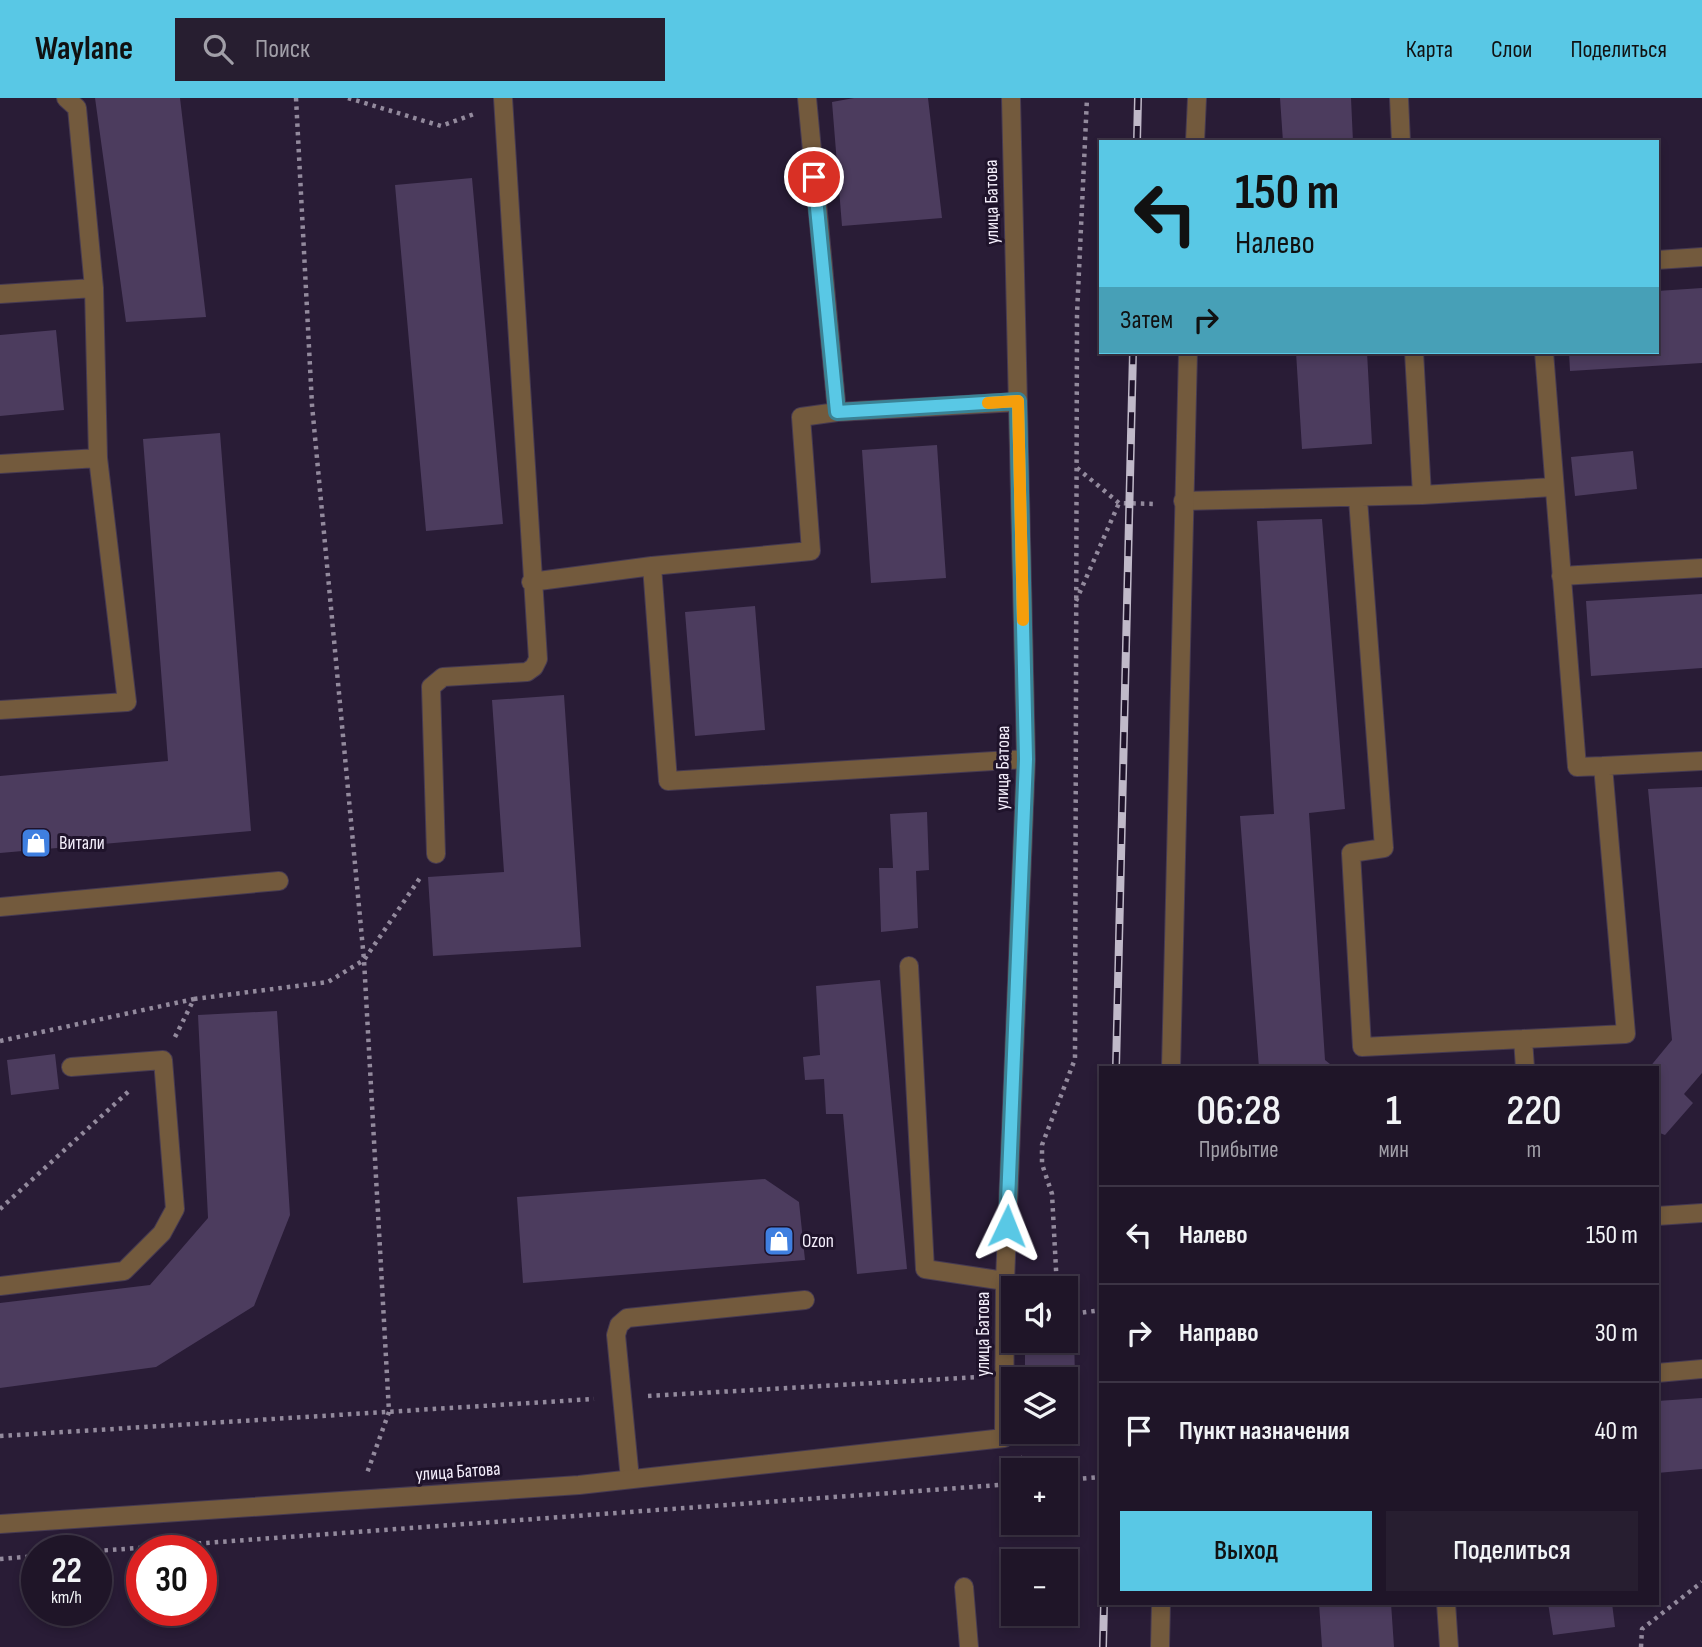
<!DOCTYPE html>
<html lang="ru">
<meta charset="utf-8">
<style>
body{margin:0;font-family:"Sofia Sans Condensed",sans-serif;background:#271e30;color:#f1f3f6;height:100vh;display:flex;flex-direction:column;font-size:26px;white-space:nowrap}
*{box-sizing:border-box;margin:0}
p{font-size:23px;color:#a19fa8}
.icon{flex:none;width:38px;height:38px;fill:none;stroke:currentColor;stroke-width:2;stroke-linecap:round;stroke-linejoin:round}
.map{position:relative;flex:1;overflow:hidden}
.drawer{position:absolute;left:1099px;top:968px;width:560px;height:539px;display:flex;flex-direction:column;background:#1f1528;border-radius:0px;box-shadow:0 4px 10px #0003,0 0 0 2px #3c3445}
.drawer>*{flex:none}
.banner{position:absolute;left:1099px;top:42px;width:560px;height:214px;border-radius:0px;box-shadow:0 4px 10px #0003,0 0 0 2px #3c3445;background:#59c8e5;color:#111;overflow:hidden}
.tools{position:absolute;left:1001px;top:1178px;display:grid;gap:14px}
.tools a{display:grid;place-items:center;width:77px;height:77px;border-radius:0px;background:#1f1528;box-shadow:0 4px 10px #0003,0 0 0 2px #3c3445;font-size:35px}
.speed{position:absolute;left:21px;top:1437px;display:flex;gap:14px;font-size:35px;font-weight:700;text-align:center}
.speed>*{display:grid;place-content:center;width:91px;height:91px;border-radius:50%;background:#1f1528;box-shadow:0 4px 10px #0003,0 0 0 2px #3c3445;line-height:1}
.speed small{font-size:18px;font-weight:400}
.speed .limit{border:10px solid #d22;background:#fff;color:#111}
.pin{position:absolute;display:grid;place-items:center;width:60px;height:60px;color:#fff;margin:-30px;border:4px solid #fff;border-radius:50%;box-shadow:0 2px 7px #0007}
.me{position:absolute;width:77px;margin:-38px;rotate:2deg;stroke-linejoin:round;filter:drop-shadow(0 0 5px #0008)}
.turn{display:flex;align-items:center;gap:24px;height:147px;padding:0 21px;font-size:32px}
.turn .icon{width:91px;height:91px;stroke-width:2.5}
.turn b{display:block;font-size:49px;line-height:60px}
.then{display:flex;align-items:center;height:66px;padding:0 21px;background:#0003;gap:14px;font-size:26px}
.eta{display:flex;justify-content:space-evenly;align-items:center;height:119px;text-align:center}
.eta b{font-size:42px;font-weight:600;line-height:49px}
.cta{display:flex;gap:14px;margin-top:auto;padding:14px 21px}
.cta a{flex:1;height:80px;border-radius:0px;background:#59c8e5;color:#111;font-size:28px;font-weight:600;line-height:80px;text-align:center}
.cta a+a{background:#271e30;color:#f1f3f6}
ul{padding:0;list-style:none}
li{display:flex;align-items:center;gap:21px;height:98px;padding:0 21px;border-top:2px solid #3c3445}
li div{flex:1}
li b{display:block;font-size:26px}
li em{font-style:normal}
header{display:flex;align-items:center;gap:42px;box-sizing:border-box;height:98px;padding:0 35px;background:#59c8e5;color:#111}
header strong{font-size:33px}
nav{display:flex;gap:38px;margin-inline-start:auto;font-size:24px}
.search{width:490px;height:63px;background:#271e30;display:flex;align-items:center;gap:18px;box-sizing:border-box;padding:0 24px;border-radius:0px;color:#a19fa8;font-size:26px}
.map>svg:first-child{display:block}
</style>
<header>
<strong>Waylane</strong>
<div class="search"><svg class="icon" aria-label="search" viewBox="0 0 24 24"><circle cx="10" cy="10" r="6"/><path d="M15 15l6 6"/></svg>Поиск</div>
<nav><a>Карта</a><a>Слои</a><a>Поделиться</a></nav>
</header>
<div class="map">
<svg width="1702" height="1549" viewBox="0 0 1702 1549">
<rect width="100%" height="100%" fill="#291c36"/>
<path fill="#4c3c5e" d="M95,0H180L206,219L126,224Z
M854,0H928L942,120L842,128L832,4Z
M1280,0H1351L1353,44H1283Z
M472,80L503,426L426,433L395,87Z
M1702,190V265L1570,273L1569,254H1657V193Z
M56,232L64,312L0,318V237Z
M1296,254H1367L1372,346L1302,351Z
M220,335L251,733L0,755V678L168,663L143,341Z
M937,347L946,480L871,485L862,352Z
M1633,353L1637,391L1575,398L1571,359Z
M1322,421L1345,711L1309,715L1325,962L1335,970H1259L1240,718L1274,716L1257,423Z
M1702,496V570L1591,578L1586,503Z
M755,508L765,632L695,638L685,514Z
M564,597L581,849L433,858L428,779L504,774L492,602Z
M1702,689V975L1684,996L1693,1005L1665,1037L1657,1034V970H1649L1672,942L1648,691Z
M927,714L929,772L916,773L918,830L881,834L879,770H893L890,716Z
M880,882L907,1171L857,1176L843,1016H826L824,981L805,982L803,959L820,957L816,888Z
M277,913L290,1117L254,1208L156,1269L0,1290V1205L150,1187L208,1120L198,917Z
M55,956L59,991L11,997L7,962Z
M765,1081L799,1104L805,1162L523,1185L517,1099Z
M1074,1233L1075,1284L1025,1281V1242H1066V1234Z
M1702,1300V1371L1657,1375V1303Z
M1319,1505H1391L1394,1549H1322Z
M1548,1505H1612L1615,1529L1553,1537Z"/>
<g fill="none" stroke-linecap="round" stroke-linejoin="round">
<g stroke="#463a52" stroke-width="20">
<path id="lane" d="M807,0L837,314L1018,304
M1399,0L1401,44
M1657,162L1702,159
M94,190L98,360
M0,196L94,190L77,10L66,0
M0,366L98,360L127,604L0,612
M1422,397L1553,389
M1358,401L1384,750L1351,755L1362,949L1523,941
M1183,403L1422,397L1414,254
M652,468L668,683L1026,661
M1561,478L1702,470
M531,484L652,468L811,453L801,319L837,314
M1603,668L1702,663
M436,756L431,589L443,579L527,574L534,569L538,561L503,0
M0,809L279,783
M909,868L925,1171L1005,1183
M1525,970L1523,941L1626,936L1603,668L1577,669L1544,254
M1657,1118L1702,1115
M0,1188L124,1173L162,1135L175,1111L163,962L71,969
M1657,1275L1702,1271
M630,1381L616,1237L619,1227L627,1220L805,1202
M964,1489L969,1549
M1446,1505L1449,1549"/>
</g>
<g stroke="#463a52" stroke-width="20">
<path id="street" d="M1195,44L1197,0
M1171,970L1188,254
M0,1426L579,1387L1004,1340L1005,1183L1026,661L1011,0
M1160,1549L1161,1505"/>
</g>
<path stroke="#938a9d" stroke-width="4.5" stroke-dasharray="3.5 5" stroke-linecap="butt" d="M296,0L312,307L364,862L389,1314L367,1375
M348,0L441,28L477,15
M1077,370L1119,405L1157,406
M1076,503L1119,405
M175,939L194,901L328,884L364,862L422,777
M0,943L194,901
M0,1111L129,993
M1057,1190L1052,1096L1042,1066V1047L1075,961L1077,216L1087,0
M1066,1217L1101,1212
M648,1298L979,1279
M0,1338L594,1301
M1020,1359L1031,1372
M1066,1382L1101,1379
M96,1453L1013,1386
M0,1461L37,1458
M1641,1549L1642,1531L1702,1484"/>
<use href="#lane" stroke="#735a3d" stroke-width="18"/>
<use href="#street" stroke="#735a3d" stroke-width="18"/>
<g stroke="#c0b9c9" stroke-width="8">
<path id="rail" d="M1137,44L1138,0
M1116,970L1133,254
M1103,1549L1104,1505"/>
</g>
<use href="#rail" stroke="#1f132b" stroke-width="5" stroke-dasharray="16" stroke-linecap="butt"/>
</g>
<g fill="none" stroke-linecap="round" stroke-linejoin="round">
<g stroke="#3a8295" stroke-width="18">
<path id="route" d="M814,79L837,314L1018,303L1026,661L1007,1128"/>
</g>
<use href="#route" stroke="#59c8e5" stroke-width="12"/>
<path stroke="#f59e0b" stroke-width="12" d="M988,305L1018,303L1023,522"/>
</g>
<defs>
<g id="shop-square" transform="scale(1.575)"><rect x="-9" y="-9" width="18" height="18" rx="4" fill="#3f7fe0" stroke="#1f132b"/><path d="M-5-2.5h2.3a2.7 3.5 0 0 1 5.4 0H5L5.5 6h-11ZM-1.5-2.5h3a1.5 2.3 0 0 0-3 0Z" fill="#fff"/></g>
</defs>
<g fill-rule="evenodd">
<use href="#shop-square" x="36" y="745"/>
<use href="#shop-square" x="779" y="1143"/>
</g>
<g text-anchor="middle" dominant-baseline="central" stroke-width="6" stroke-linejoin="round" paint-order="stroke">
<g font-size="19" fill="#f5effc" stroke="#1f132b">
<text transform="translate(992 104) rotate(-91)">улица Батова</text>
<text transform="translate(1003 670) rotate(-89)">улица Батова</text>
<text transform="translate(983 1236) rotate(-90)">улица Батова</text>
<text transform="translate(458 1374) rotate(-4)">улица Батова</text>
</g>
<g font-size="19" fill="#f5effc" stroke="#1f132b" text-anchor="start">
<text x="59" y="745">Витали</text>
<text x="802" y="1143">Ozon</text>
</g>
</g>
</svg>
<div class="tools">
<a><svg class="icon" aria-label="sound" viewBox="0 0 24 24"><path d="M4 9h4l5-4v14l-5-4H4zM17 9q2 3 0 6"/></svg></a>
<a><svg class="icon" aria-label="layers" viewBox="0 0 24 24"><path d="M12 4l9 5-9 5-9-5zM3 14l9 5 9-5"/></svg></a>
<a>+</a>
<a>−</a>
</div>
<div class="speed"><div>22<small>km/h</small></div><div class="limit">30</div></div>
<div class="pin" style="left:814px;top:79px;background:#d93025"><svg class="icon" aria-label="arrive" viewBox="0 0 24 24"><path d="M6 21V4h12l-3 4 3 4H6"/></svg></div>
<svg class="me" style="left:1007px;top:1128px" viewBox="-20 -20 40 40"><path d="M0-17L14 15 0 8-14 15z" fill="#59c8e5" stroke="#fff" stroke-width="4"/></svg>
<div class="banner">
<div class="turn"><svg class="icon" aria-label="left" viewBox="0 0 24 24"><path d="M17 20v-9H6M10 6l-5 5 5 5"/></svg><div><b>150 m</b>Налево</div></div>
<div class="then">Затем<svg class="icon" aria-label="right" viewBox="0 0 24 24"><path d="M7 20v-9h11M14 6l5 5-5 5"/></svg></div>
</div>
<section class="drawer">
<div class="eta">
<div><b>06:28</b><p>Прибытие</p></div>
<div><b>1</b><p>мин</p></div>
<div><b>220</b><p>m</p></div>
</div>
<ul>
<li><svg class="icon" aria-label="left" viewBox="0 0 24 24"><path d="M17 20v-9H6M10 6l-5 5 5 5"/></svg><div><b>Налево</b></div><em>150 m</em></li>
<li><svg class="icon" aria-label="right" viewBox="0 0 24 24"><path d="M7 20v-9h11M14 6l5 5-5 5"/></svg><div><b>Направо</b></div><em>30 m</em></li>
<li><svg class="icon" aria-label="arrive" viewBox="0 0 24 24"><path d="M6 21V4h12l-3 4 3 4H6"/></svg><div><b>Пункт назначения</b></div><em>40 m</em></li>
</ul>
<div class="cta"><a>Выход</a><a>Поделиться</a></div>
</section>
</div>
